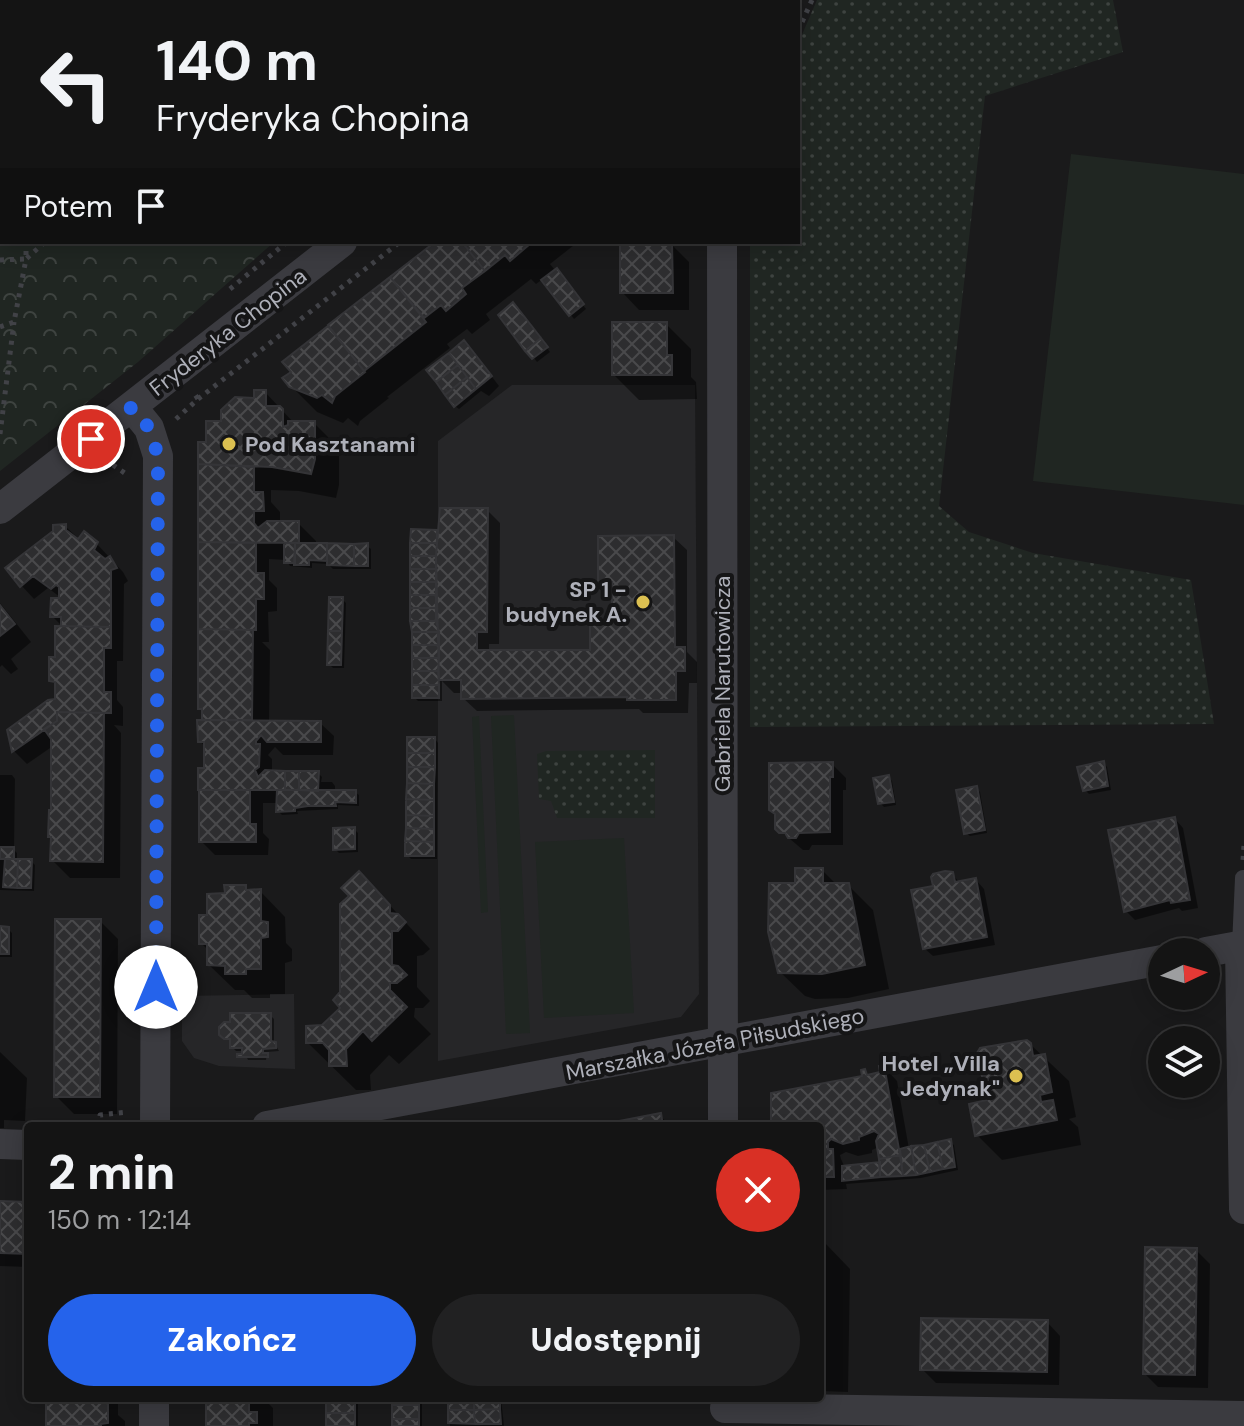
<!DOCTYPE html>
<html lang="pl">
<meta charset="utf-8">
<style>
body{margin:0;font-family:"DM Sans",sans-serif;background:#212122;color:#f1f3f6;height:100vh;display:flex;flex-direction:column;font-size:30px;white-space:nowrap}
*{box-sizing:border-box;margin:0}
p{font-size:26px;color:#9d9ea0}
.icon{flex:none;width:44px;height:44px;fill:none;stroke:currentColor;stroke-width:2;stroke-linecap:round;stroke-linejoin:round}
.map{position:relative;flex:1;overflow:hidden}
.side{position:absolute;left:24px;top:1122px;width:800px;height:280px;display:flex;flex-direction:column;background:#141414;border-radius:8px;box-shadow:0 4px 20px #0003,0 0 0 2px #333334}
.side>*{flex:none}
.banner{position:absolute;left:0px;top:0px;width:800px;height:244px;box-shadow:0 4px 20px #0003,0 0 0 2px #333334;background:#141414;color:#f1f3f6;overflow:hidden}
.needle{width:52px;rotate:86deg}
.tools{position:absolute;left:1148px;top:938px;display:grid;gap:16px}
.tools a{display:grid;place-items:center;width:72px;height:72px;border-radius:50%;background:#141414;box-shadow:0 4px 20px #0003,0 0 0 2px #333334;font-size:40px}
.pin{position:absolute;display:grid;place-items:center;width:68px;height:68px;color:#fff;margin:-34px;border:4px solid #fff;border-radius:50%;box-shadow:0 2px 8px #0007}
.me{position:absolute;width:88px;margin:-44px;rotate:0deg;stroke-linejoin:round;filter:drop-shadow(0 0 6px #0008)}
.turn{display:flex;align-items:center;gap:28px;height:168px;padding:0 24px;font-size:36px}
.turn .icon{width:104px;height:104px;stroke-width:2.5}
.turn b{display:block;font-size:56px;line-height:68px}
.then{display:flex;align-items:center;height:76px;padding:0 24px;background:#0003;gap:16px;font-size:30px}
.round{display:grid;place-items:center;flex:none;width:84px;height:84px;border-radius:42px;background:#212122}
.headline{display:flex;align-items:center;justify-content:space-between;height:136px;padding:0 24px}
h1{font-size:48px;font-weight:800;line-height:60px}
.action{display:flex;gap:16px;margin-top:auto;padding:16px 24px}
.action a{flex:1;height:92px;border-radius:48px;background:#2563eb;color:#fff;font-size:32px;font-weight:800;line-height:92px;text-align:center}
.action a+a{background:#212122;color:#f1f3f6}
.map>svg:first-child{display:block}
</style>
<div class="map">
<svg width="1244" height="1426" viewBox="0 0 1244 1426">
<defs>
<pattern id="grass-dots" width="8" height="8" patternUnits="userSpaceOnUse" patternTransform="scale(2)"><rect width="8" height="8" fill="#202622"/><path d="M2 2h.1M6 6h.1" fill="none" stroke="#3e4340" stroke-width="1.8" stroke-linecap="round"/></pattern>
<pattern id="forest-crowns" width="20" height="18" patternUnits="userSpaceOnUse" patternTransform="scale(2)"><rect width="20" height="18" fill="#202622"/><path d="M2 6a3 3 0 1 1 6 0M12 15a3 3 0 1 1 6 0" fill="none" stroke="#3e4340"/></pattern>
<pattern id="building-cross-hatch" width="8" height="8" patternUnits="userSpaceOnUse" patternTransform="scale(2)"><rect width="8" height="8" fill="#2d2d2f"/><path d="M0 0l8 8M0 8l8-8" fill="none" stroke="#49494b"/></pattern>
</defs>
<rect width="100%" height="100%" fill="#1a1a1b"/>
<path fill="#262628" d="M512,385H695L699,994L681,1017L438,1061V441Z
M294,994L295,1069L219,1066L194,1058L182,1041V996Z"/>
<path fill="url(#grass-dots)" d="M817,0H1113L1123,52L985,96L939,506L969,532L1033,553L1191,580L1214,724L750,727V242H798V44Z
M655,750V818H557L551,801L539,799L537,754L546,751Z"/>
<path fill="url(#forest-crowns)" d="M0,0L456,2H2V242H274L138,362L0,471Z"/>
<path fill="#202622" d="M1071,154L1244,174V505L1033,481Z
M514,715L530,1033L506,1034L491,716Z
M479,716L488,912L481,913L472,717Z
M624,838L634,1013L544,1018L535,842Z"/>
<path fill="#0007" fill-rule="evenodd" d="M506,0H611L609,2Z
M438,242H578L550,264L586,309L574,319L543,279L536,284L531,279L486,314L490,320L472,334L467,329L447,344L450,348L387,397L389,398L360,421L358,426L348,418L343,423L317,412L291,386L294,373L285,362Z
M671,244L689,262V310H639L622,292Z
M522,314L550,352L537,362L501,315Z
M666,324L691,349V377L696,382L697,399L639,400L614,375Z
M473,352L499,386L489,396L481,391L459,409L455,406Z
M265,392L294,423H314L339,448V485L336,498L299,491L271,490V502L280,512V523H298L316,541V545L367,546L371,549V569H333L328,564L312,563V568L290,566L286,560L269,559V580L277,588V611L268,612L269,642H262L270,650L269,723H320L334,736L333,755H283L275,747L268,755L272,759V772L318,773L322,777L321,782H332L335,786V791L355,792L359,795V806L338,805V809L297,811L298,814L282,815L278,811L279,803H263V833L269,839L268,855H215L201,841L206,748L200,741L207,722L200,708V544H203L200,541V444H208L223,423Z
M487,510L500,523L499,644H489V652H592L614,624V595L600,581L673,537L687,550V652L697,662V683H689L688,713H643L639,709L477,711L463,698V693H454L442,681V701H418L414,697L436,532L440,535Z
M65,526L80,540L97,544L123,572L128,581L124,584L123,661H117V700L123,707V726L114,725L121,733L120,878H70L52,860L53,839L50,837L53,812V746L27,764L14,751L9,731L57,701V686L51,680L65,629L52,616L64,600L48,588L34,599L21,585Z
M342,599L346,603L344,668H333L329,664Z
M0,603L31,642L11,659L18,669L11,674L2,665L0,667Z
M435,739L438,743L437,859H411L407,855Z
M1104,763L1107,767L1111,790L1089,794L1085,790Z
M832,764L846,778V790H843V845H812L809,850H803L777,828Z
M0,775H12L15,779L14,850L17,853V861H31L35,865L34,891L0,890Z
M888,777L892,781L896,805L884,807L880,803Z
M976,789L980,792L987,833L970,836L966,833Z
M1175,819L1183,828L1198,908L1182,911L1179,908L1135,920L1126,911Z
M354,829L358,833V852L339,853L335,849Z
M822,870L837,885H848L873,910L889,989L848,998L815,999L805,996L779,971L797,885Z
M952,874L960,883L976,880L984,889L995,945L933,956L924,948L935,888Z
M245,887L250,892L260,891L285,917L286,943L292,949V961L285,963V994H270V998H252L244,990H235L209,965V951L201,943L209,917L227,895Z
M384,899L430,949L423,955L417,956V987L430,1001L423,1008H415L414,1017L431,1034L399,1064L389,1055L370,1075L371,1090H356L308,1043L343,1008L342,993Z
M100,921L118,939L117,1114H74L56,1096Z
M0,928L8,929L12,933V957H0Z
M270,1015L274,1019V1042L279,1051L267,1052L266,1060H248L244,1051H236L232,1047V1042L221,1034Z
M1030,1044L1069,1081L1076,1117L1069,1119L1078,1127L1081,1145L1002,1160L977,1135L989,1102Z
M0,1052L27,1078L25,1121L4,1120V1128H0Z
M884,1067L897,1081L909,1149L950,1142L954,1145L958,1170L921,1178L846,1184L847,1189L820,1190V1126H773L864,1078L865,1071L870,1076L882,1074ZM879,1147L882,1164L845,1168L841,1159L840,1155L846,1152L858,1156L872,1153V1150Z
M660,1116L671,1126H604Z
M0,1203L28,1204V1267L0,1266Z
M820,1243H825L850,1269L848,1392L820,1391Z
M1196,1250L1210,1264L1208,1388L1158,1387L1145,1374Z
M1047,1322L1060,1336L1059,1385L936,1383L922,1369Z
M48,1398H118V1415L125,1421V1426H48Z
M208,1398H263L273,1408V1426H208Z
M394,1398H422V1426H394Z
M450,1398H501L504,1426H450Z
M354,1400L358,1404V1426H328Z"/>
<path fill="url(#building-cross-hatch)" stroke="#343437" stroke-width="2" d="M435,242H462L485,271L462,288L466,294L446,311L441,305L424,318L390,277Z
M462,242H529L530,244L510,261L505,255L485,271Z
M620,242H672L673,293H620Z
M557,268L584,304L569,316L541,280Z
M390,277L426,322L364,371L328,325Z
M513,302L541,338L525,351L498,315Z
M612,322H667V355H672V375H612Z
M328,326L365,372L335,396L332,403L322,395L317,398L289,387L282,378L291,372L282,362Z
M541,338L548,347L532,359L525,351Z
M464,340L492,376L476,389L449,353Z
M449,353L458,365L436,382L426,370Z
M458,365L467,377L445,395L436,382Z
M467,377L476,389L454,407L445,395Z
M254,390H266V406H280L283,409V427L288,425V421H315V459L311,474L272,467L198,464V442H206V421H221V410L235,397L254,398Z
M198,464L254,467V492H263L264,511H254V523L258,528L267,521H299V543L198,542Z
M440,508H488L487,632H477V650H590V622H612V582H598V536L674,535L675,647H685V671H676V700H627V697L461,699V680H439L436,556Z
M66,524V530L78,539L84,531L98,542L94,550L105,559L110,556L117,568L111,570V627L61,626V617H50L51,598H59V587L56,585L51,589L33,576L20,587L5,568L53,531V525Z
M411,529L437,530V543H410Z
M198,542L256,543V573H264V599H256V630L198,629Z
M284,543H295V563H284Z
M295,543H327V561L309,560V565H294Z
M327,543L354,544V566L327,565Z
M368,543V566H354V544Z
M410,543H437L436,556H410Z
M410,556H436V569H410Z
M410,569H436V582H410Z
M410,582H436V595H410Z
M410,595H436V608H410Z
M329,597H343L342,631H328Z
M0,605L15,624L0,636Z
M410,608H436V621H410Z
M410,621H436L439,632H412Z
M55,626L111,627V648H104V692H111V713L57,712V721L12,752L7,730L48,700L55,699V682L49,681V657H55Z
M198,629L253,630L252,720H202V709H198Z
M328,631H342L341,665H327Z
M412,632H439V645H412Z
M412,645H439V658H412Z
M412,658H439L438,671H412Z
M412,671H438L439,685H412Z
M412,685H439V698H412Z
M57,712L104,713L103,862L50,861L51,837H48L49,810H51V739L44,729L57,721Z
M197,720L321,721V742H267L261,735L256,741V744H260L259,767L255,770L258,777L265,770L285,771V790H198V768H204V742H198Z
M407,737H435V753H407Z
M407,753H435V767H407Z
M1104,761L1108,786L1083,791L1077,767Z
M833,762V777H830V832L799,833L796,838H788L785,833H779L775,829V814L769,810V763Z
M407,767H435L434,784L407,783Z
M285,771H299V790H285Z
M299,771H319L318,791L299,790Z
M889,775L894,802L878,804L873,778Z
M407,783L434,784V800L406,799Z
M977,786L985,830L964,834L956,790Z
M199,790H250V824H256V842H199Z
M277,790H356V803L335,802L336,806H308L295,808V811L276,812Z
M406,799L434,800V816L406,815Z
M406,815L434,816V829L406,828Z
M1175,817L1190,900L1171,903L1170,900L1124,912L1108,830Z
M355,827V849L333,850V828Z
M406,828L434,829V842L405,841Z
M405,841L434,842V856H405Z
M0,847H14V859H0Z
M5,859H18L17,888L3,887Z
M18,859H32L31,888H17Z
M795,868H823V883H849L865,965L822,974L778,973L768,932L769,883H795Z
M359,871L390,905V913L398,914L406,922L398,931H392V965L398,966L407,975L397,983H390V990L407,1007L372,1041L363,1031L346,1049L347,1066H329V1050L323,1043H306V1026L322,1025L340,1008L333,1000L340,992V904L349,896L341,888Z
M945,871L953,872L955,882L976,878L987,937L923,949L911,890L933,886L931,877L933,874Z
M224,885H246V890L261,889V921L268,922V937L261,938V969H246V974H225V966L207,965V944H199V915H207V894L225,893Z
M55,919H101L100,1097H54Z
M0,926L9,927V954H0Z
M230,1013H271V1041L276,1042V1048L263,1049V1053H268V1057H237V1054H242V1048H230V1039H224L219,1035V1027L224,1022H230Z
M1027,1040L1031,1043L1033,1056L1045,1054L1052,1092L1040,1095L1041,1102L1053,1100L1057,1120L975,1136L969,1104L987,1100L977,1053L980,1048Z
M884,1065L900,1155L879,1159L876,1141L879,1134L874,1131L859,1137V1140L843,1144L831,1139L828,1142V1149H833L834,1177H820V1126H771V1093L862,1076L861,1070L865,1069L867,1075L880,1072L879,1066Z
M661,1113L663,1126H593Z
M951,1139L955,1167L943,1169L937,1142Z
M937,1142L943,1169L930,1172L924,1145Z
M924,1145L930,1172L916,1175L911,1146Z
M911,1146L916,1175L903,1176L900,1149Z
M900,1155L903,1176L880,1177L879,1159Z
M880,1162V1177L842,1181V1166Z
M0,1201L28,1202V1254L0,1253Z
M820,1241H825L823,1367H820Z
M1145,1247L1197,1248L1195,1375L1143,1374Z
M921,1318L1048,1320L1047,1372L920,1370Z
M46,1398H101V1402H108V1423L101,1424V1426H46Z
M206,1398H249V1412H257V1423H249V1426H206Z
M326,1398H355V1413H326Z
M392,1398H419V1405H392Z
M448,1398H474V1410H448Z
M474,1398H500V1409L474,1410Z
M392,1405H419V1419H392Z
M500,1409L501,1424H475L474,1410Z
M448,1410H474L475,1424L448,1423Z
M326,1413H355V1426H326Z
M392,1419H419V1426H392Z"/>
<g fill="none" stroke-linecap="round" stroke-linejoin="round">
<path stroke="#414247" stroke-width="5" stroke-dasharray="4 6" stroke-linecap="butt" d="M112,0L114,2
M68,2V0
M593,2L595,0
M798,31L812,0
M0,117L2,112
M0,260L26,259V242
M230,289L287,242
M0,327L14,322L26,259L45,242
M198,399L400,242
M176,419L198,399L194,393
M0,434L14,322
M103,467L113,465L129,476
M1243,860L1244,845
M99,1126L100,1115L127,1112"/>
<path stroke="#3b3b40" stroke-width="16" d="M1240,946L1243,878"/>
<path stroke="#3b3b40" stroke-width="30" d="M714,0L715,2
M644,2L647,0
M722,242L723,1126
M132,407L149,428L158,456L155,1126
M0,509L342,242
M1240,946L1244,1209
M1206,952L1244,945
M267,1126L1162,960
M0,1144L28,1145
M725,1408L1244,1416
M154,1426V1398"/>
</g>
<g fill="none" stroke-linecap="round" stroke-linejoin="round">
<path stroke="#2563eb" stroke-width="14" stroke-dasharray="0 25.2" d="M91,439L132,407L149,428L158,456L156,987"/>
</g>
<g fill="#dcc051" stroke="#151516" stroke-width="3">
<circle cx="229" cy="444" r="8"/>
<circle cx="643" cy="602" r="8"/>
<circle cx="1016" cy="1076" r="8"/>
</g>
<g text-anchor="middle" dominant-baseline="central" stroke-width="8" stroke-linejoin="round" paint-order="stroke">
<g font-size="22" fill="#aeb0b9" stroke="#151516">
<text transform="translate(228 332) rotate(-38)">Fryderyka Chopina</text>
<text transform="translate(722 684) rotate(-90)">Gabriela Narutowicza</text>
<text transform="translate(715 1044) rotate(-11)">Marszałka Józefa Piłsudskiego</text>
</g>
<g font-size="22" font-weight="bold" fill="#aeb0b9" stroke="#151516" text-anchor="end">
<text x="245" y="444" text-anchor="start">Pod Kasztanami</text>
<text x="627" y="589">SP 1 -<tspan x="627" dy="25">budynek A.</tspan></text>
<text x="1000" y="1063">Hotel „Villa<tspan x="1000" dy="25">Jedynak"</tspan></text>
</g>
</g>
</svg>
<div class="tools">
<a><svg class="needle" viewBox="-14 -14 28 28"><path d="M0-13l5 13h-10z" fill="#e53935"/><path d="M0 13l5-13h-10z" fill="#9d9ea0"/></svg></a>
<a><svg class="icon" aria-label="layers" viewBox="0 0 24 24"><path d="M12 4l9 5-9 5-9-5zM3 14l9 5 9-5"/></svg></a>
</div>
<div class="pin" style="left:91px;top:439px;background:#d93025"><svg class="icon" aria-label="arrive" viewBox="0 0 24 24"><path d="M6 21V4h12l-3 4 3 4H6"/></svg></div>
<svg class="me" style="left:156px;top:987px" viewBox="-20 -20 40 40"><circle r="19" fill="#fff"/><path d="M0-13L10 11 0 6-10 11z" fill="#2563eb"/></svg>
<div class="banner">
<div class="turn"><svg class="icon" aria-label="left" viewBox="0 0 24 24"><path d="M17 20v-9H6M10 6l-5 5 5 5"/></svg><div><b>140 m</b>Fryderyka Chopina</div></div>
<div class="then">Potem<svg class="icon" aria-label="arrive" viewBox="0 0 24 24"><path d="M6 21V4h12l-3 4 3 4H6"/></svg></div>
</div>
<section class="side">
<div class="headline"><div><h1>2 min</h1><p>150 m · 12:14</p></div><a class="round" style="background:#d93025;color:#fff"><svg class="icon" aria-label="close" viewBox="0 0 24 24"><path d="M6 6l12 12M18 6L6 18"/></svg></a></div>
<div class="action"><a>Zakończ</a><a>Udostępnij</a></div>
</section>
</div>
